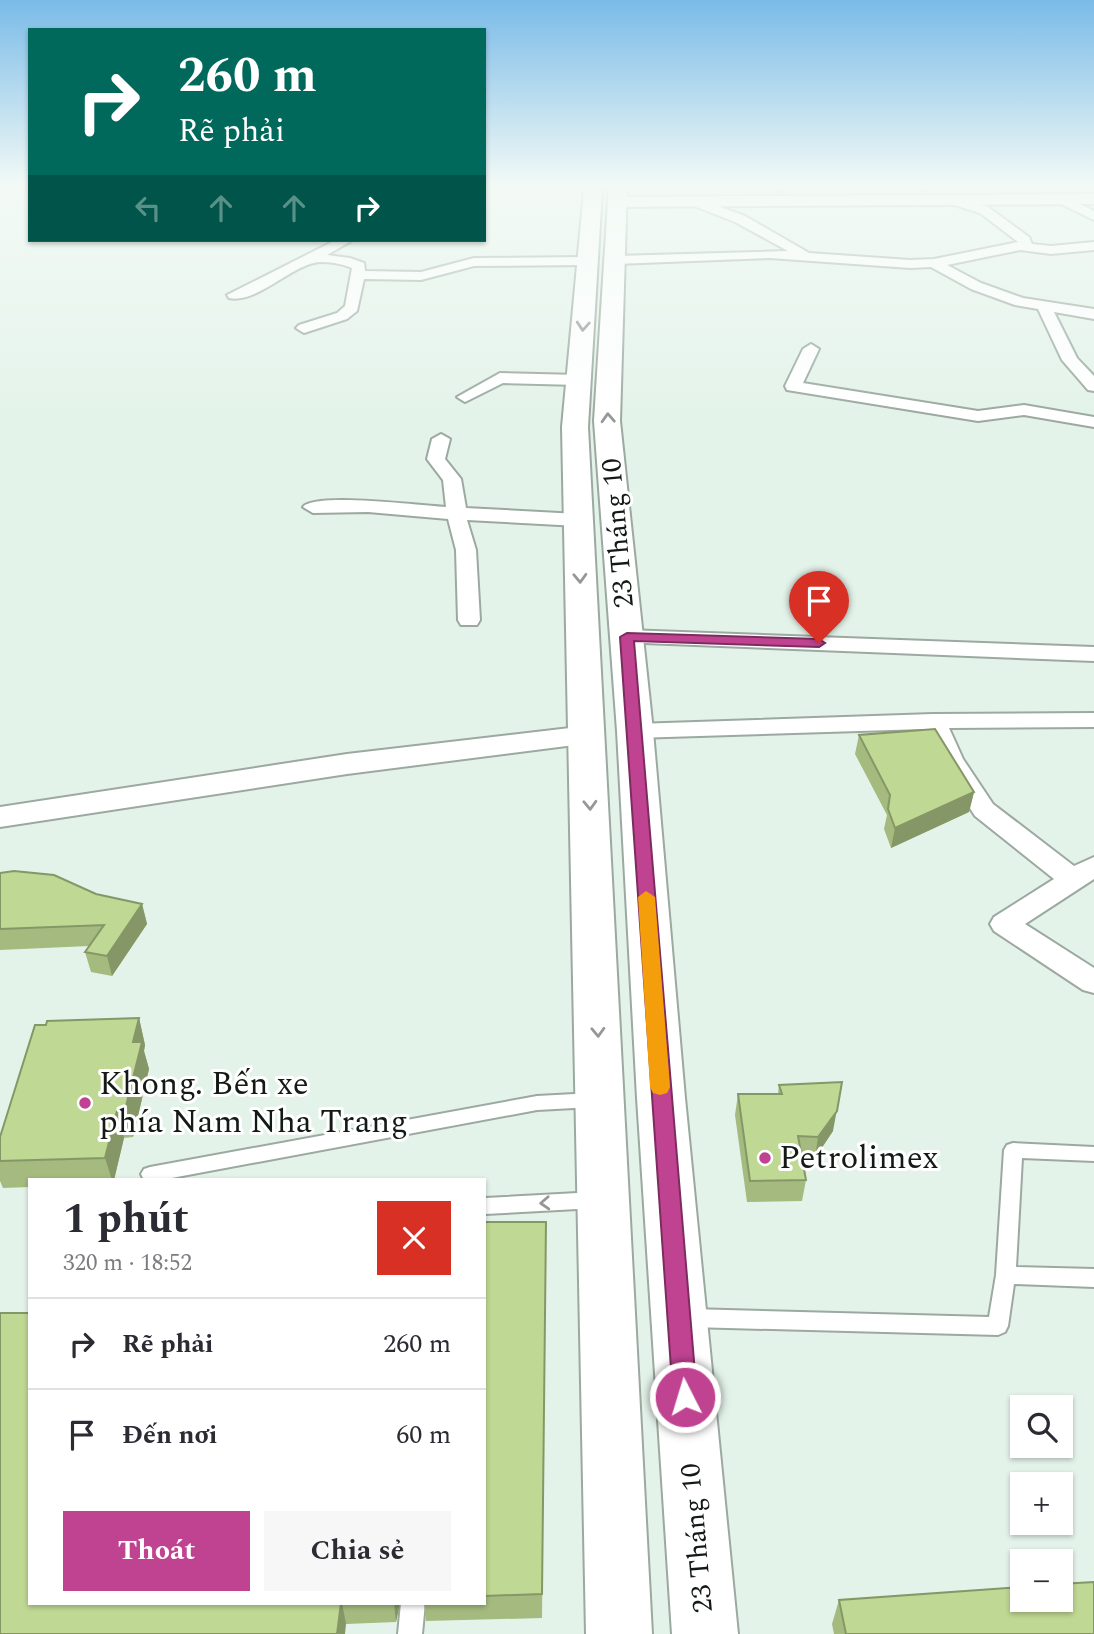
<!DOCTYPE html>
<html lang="vi">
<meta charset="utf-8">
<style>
body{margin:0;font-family:Spectral,serif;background:#f7f7f7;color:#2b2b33;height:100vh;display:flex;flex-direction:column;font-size:26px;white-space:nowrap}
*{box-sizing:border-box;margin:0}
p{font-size:23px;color:#7c7c81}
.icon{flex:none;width:38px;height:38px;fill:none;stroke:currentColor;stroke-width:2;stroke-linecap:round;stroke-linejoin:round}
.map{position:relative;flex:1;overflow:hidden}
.sheet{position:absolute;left:28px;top:1178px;width:458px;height:427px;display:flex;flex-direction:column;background:#fff;border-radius:0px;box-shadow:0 2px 5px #0004}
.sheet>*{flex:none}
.hud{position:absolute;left:28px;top:28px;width:458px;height:214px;border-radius:0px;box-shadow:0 2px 5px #0004;background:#00695c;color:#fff;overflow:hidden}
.buttons{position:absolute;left:1010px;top:1395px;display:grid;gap:14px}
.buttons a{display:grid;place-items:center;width:63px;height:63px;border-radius:0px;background:#fff;box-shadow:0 2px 5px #0004;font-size:35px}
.pin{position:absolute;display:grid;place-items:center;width:60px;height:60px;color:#fff;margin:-72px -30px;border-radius:50% 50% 50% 0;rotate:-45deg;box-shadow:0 0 7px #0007}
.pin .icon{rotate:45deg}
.me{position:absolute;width:77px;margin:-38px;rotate:355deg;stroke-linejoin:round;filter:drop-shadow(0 0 5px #0008)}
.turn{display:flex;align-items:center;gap:24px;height:147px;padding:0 35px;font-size:32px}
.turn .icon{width:91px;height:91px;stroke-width:2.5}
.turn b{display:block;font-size:49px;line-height:60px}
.lanes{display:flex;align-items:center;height:66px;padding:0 35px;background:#0003;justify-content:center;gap:35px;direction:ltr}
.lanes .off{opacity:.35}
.round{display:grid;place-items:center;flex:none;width:74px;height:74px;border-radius:0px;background:#f7f7f7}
.summary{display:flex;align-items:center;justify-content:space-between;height:119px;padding:0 35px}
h1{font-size:42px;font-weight:700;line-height:52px}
.action{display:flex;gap:14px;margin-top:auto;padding:14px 35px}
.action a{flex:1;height:80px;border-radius:0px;background:#c04392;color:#fff;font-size:28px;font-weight:700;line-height:80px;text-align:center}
.action a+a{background:#f7f7f7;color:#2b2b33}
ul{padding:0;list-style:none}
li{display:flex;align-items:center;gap:21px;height:91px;padding:0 35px;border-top:2px solid #e1e1e2}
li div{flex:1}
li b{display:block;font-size:26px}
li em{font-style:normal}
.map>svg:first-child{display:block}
</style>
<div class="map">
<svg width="1094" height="1634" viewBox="0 0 1094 1634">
<rect width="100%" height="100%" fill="#e4f3ea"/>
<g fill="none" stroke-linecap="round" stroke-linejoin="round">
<g stroke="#9ba9a0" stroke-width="4">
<path id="service" d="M593,1093L599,1095L602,1100L599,1105L593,1107L537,1110L161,1180H144L141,1174L144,1169L150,1167L537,1096Z
M1013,1143L1094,1147V1161L1022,1158L1016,1267L1094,1269V1287L1014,1284L1008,1326L1005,1332L998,1335L690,1327L683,1324L680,1318L683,1312L690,1309L989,1317L996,1275L1004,1150L1007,1145Z
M596,1192L603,1195L605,1200L603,1205L596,1208L485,1214V1198Z
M401,1603H425L422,1634H398Z"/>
</g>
<g stroke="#9ba9a0" stroke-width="4">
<path id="minor" d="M768,185H782L785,188L779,192Z
M913,185H927L929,187L923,191Z
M1061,195L1094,211V220L1057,202L1055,199Z
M952,196L988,207L1029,237L1032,244L1051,246L1094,242V250L1051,254L1020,250L947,265L981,283L1023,298L1094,309V319L1054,312L1077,358L1094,376V391L1088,390L1062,360L1038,309L1015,305L971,289L931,267L910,268L770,258L616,264L609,260L616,256L788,251L735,222L689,204V198L693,197L745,216L809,253L910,260L934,259L1018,242L980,213L948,203V197Z
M336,240H353L327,255L350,258L364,263L365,271L421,272L474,258L588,257L595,261L588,265L474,266L421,280L364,279L357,311L347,319L304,333L296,328L299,325L337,313L345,306L352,268C343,264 323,260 314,263C289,268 255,304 229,298L227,295Z
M811,344L819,349L803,383L978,411L1024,405L1094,417V427L1024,415L978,421L787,390L785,386L803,349Z
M500,373L579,375L587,380L579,385L503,383L465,402L457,397Z
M441,434L450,439L445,459L461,479L466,508L578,514L588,520L578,526L467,520L476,550L480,620L477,625H461L458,620L456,550L448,519L368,512L313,513L303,507C315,492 423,506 446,507L443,480L427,459L432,439Z
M627,630L1094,647V661L619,642L616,637L619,632Z
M1094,713V727L949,728L963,759L993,804L1074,866L1094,857V879L1025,924L1094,968V993L1083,990L994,931L990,924L994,917L1054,879L975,816L939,759L924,729L635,738L626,736L623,731L626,726L635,724L933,714Z"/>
</g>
<g stroke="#9ba9a0" stroke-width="4">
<path id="tertiary" d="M1094,194V204L618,207L610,202L618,197Z
M587,726L598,728L602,735L598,742L347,774L0,827V807L347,754Z"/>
</g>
<g stroke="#9ba9a0" stroke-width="4">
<path id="primary" d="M593,185L602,190L588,427L652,1634H586L562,427L584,190Z
M609,185H627L620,421L653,731L685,1098L738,1634H672L637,1098L617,731L594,421Z"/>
</g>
<use href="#service" fill="#fff" fill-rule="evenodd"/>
<use href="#minor" fill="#fff" fill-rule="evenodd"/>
<use href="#tertiary" fill="#fff" fill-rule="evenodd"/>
<use href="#primary" fill="#fff" fill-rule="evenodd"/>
</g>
<path fill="#a4ba7e" d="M859,735L974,792L969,812L891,848L884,829L887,815L855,754Z
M0,873L142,904L147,924L112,976L91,972L85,952L89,946L0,950Z
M139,1018L145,1045L144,1051L149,1069L133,1137L124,1138L114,1180H30V1187L3,1188L0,1181V1137Z
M779,1085L833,1131L815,1158L802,1157L806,1180L802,1201L747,1202L735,1115L738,1094H778Z
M485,1222H546L542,1618L426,1621L424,1603H485Z
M839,1600L1094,1634H834L832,1624Z
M30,1603H400L396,1622L346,1624Z"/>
<path fill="#869767" d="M974,792L969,812L891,848L895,828Z
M142,904L147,924L112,976L107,956Z
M139,1018L145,1045L144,1051L149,1069L133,1137L125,1110L133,1042Z
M842,1082L833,1131L815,1158L818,1137Z
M117,1111L124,1138L114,1180H112L105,1158Z
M341,1603H342L346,1624L345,1634H337Z
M394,1603H400L396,1622Z"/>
<path fill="#bfd893" stroke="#869767" stroke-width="2" d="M935,729L974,792L895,828L888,809L890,795L859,735Z
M14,871L54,875L96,894L142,904L107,956L85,952L104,925L0,929V873Z
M139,1018L133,1042H142L125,1110L117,1111L105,1158L0,1161V1137L35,1025H46L47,1021Z
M842,1082L837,1111L818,1137L798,1136L806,1180L750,1181L738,1094H782L779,1085Z
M485,1222H546L542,1594L485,1596Z
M0,1313H30V1603H341L337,1634H0Z
M1094,1582V1634H846L839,1600L1022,1587V1600H1060V1584Z"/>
<defs><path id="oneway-chevron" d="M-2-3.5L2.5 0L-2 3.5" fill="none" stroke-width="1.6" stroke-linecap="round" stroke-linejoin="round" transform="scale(1.75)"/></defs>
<g stroke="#959896">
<use href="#oneway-chevron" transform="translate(583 326) rotate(94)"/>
<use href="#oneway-chevron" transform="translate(608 418) rotate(-93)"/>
<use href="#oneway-chevron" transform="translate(580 578) rotate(88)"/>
<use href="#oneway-chevron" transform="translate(590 805) rotate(88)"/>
<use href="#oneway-chevron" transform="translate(598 1032) rotate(88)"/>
<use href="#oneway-chevron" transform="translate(545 1203) rotate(177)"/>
</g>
<linearGradient id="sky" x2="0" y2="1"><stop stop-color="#7abbe8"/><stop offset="0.45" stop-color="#f3faf6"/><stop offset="1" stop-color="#f3faf6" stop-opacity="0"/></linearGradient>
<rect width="1094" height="413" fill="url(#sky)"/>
<path fill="#c04392" stroke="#7d2c5f" stroke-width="2" d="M627,633L819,639L825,643L819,647L634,641L697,1397L693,1405L685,1408L677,1405L673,1397L620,637Z"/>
<path fill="#f59e0b" d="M646,891L655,897L670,1087L667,1093L660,1095L653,1093L650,1087L638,897Z"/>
<g fill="#c04392" stroke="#fff" stroke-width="2.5">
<circle cx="85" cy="1103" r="7"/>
<circle cx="765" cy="1158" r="7"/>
</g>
<g text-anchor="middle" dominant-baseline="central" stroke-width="6" stroke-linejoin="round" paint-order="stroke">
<g font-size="28" fill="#131915" stroke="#fff">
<text transform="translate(618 533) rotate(-95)">23 Tháng 10</text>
<text transform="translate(697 1538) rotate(-95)">23 Tháng 10</text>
</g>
<g font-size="33" fill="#131915" stroke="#fff" text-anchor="start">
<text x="99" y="1084">Khong. Bến xe<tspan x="99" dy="38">phía Nam Nha Trang</tspan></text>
<text x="779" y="1158">Petrolimex</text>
</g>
</g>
</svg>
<div class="buttons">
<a><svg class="icon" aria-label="search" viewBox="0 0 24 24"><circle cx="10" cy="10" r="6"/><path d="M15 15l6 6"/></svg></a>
<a>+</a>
<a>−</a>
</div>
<div class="pin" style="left:819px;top:643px;background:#d93025"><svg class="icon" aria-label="arrive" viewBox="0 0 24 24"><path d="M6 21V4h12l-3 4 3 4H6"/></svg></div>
<svg class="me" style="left:685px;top:1397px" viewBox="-20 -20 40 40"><circle r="17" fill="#c04392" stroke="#fff" stroke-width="3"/><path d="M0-11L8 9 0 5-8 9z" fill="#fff"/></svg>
<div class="hud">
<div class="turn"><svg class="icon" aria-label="right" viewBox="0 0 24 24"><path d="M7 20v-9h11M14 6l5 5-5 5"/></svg><div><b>260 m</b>Rẽ phải</div></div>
<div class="lanes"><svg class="icon off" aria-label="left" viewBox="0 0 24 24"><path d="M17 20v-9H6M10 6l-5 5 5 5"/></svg><svg class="icon off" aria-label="ahead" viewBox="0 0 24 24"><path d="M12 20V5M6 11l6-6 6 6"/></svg><svg class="icon off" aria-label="ahead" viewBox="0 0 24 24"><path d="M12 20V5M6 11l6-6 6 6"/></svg><svg class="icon" aria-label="right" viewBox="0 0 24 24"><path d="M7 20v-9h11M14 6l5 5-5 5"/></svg></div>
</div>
<section class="sheet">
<div class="summary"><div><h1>1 phút</h1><p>320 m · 18:52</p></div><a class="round" style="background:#d93025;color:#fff"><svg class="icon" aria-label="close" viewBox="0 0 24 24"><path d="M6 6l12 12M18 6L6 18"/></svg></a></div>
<ul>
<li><svg class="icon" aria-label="right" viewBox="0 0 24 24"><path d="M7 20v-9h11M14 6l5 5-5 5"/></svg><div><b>Rẽ phải</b></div><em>260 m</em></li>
<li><svg class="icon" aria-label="arrive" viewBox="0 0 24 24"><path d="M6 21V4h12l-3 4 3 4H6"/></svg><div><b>Đến nơi</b></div><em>60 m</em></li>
</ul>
<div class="action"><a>Thoát</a><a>Chia sẻ</a></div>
</section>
</div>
